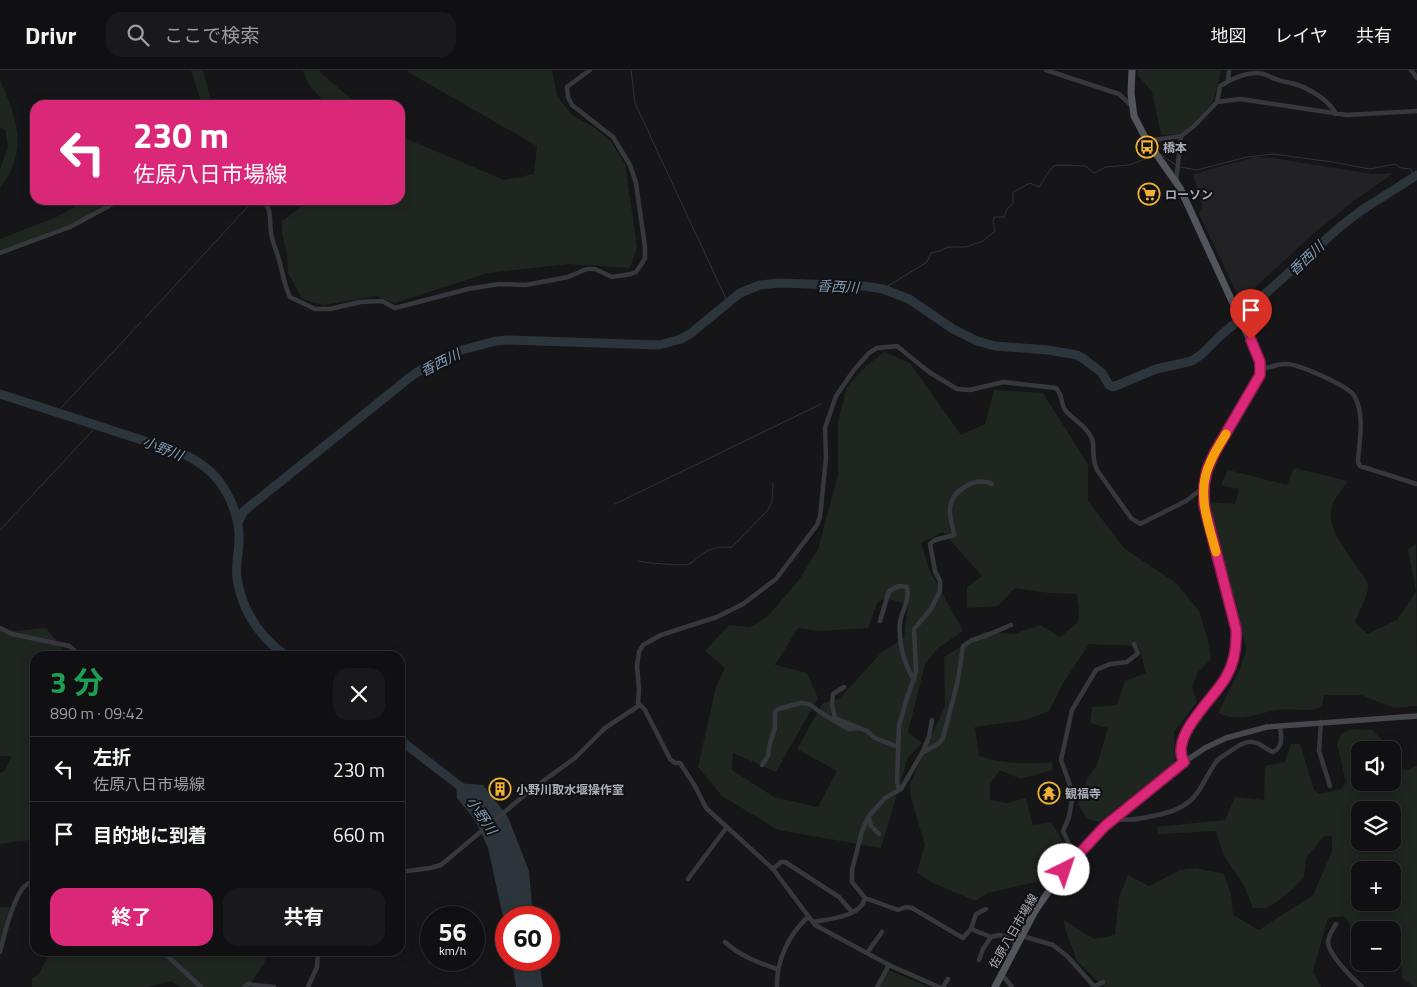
<!DOCTYPE html>
<html lang="ja">
<meta charset="utf-8">
<style>
body{margin:0;font-family:"Titillium Web","Noto Sans JP",sans-serif;background:#19191b;color:#f1f3f6;height:100vh;display:flex;flex-direction:column;font-size:19px;white-space:nowrap}
*{box-sizing:border-box;margin:0}
p{font-size:16px;color:#9c9d9f}
.icon{flex:none;width:28px;height:28px;fill:none;stroke:currentColor;stroke-width:2;stroke-linecap:round;stroke-linejoin:round}
.map{position:relative;flex:1;overflow:hidden}
.panel{position:absolute;left:30px;top:581px;width:375px;height:305px;display:flex;flex-direction:column;background:#101012;border-radius:15px;box-shadow:0 2px 12px #0003,0 0 0 1px #303032}
.panel>*{flex:none}
.top-card{position:absolute;left:30px;top:30px;width:375px;height:105px;border-radius:15px;box-shadow:0 2px 12px #0003,0 0 0 1px #303032;background:#db2777;color:#fff;overflow:hidden}
.fabs{position:absolute;left:1351px;top:671px;display:grid;gap:10px}
.fabs a{display:grid;place-items:center;width:50px;height:50px;border-radius:10px;background:#101012;box-shadow:0 2px 12px #0003,0 0 0 1px #303032;font-size:25px}
.speed{position:absolute;left:420px;top:836px;display:flex;gap:10px;font-size:25px;font-weight:700;text-align:center}
.speed>*{display:grid;place-content:center;width:65px;height:65px;border-radius:50%;background:#101012;box-shadow:0 2px 12px #0003,0 0 0 1px #303032;line-height:1}
.speed small{font-size:12px;font-weight:400}
.speed .limit{border:8px solid #d22;background:#fff;color:#111}
.pin{position:absolute;display:grid;place-items:center;width:42px;height:42px;color:#fff;margin:-51px -21px;border-radius:50% 50% 50% 0;rotate:-45deg;box-shadow:0 0 5px #0007}
.pin .icon{rotate:45deg}
.me{position:absolute;width:55px;margin:-28px;rotate:41deg;stroke-linejoin:round;filter:drop-shadow(0 0 4px #0008)}
.turn{display:flex;align-items:center;gap:18px;height:105px;padding:0 20px;font-size:22px}
.turn .icon{width:65px;height:65px;stroke-width:2.5}
.turn b{display:block;font-size:35px;line-height:42px}
.round{display:grid;place-items:center;flex:none;width:52px;height:52px;border-radius:15px;background:#19191b}
.summary{display:flex;align-items:center;justify-content:space-between;height:85px;padding:0 20px}
h1{font-size:30px;font-weight:700;line-height:38px;color:#1e9e55}
.button{display:flex;gap:10px;margin-top:auto;padding:10px 20px}
.button a{flex:1;height:58px;border-radius:15px;background:#db2777;color:#fff;font-size:20px;font-weight:700;line-height:58px;text-align:center}
.button a+a{background:#19191b;color:#f1f3f6}
ul{padding:0;list-style:none}
li{display:flex;align-items:center;gap:15px;height:65px;padding:0 20px;border-top:1px solid #303032}
li div{flex:1}
li b{display:block;font-size:19px}
li em{font-style:normal}
header{display:flex;align-items:center;gap:30px;box-sizing:border-box;height:70px;padding:0 25px;background:#101012;border-bottom:1px solid #303032}
header strong{font-size:24px}
nav{display:flex;gap:28px;margin-inline-start:auto;font-size:18px}
.search{width:350px;height:45px;background:#19191b;display:flex;align-items:center;gap:12px;box-sizing:border-box;padding:0 18px;border-radius:15px;color:#9c9d9f;font-size:19px}
.map>svg:first-child{display:block}
</style>
<header>
<strong>Drivr</strong>
<div class="search"><svg class="icon" aria-label="search" viewBox="0 0 24 24"><circle cx="10" cy="10" r="6"/><path d="M15 15l6 6"/></svg>ここで検索</div>
<nav><a>地図</a><a>レイヤ</a><a>共有</a></nav>
</header>
<div class="map">
<svg width="1417" height="917" viewBox="0 0 1417 917">
<rect width="100%" height="100%" fill="#161618"/>
<path fill="#222225" d="M1255,87L1273,88L1372,104L1394,103L1355,130L1314,163L1246,226L1237,224L1199,144L1202,136L1193,104Z"/>
<path fill="#1e261f" fill-rule="evenodd" d="M191,0H203L212,35H202Z
M303,0H319L321,3L358,35H327L309,15Z
M407,0H552L557,26L572,45L597,59L612,73L625,94L637,177L630,198L569,194L488,203L395,233L376,226L324,235L302,229L288,203L287,185L282,163V151L310,130H400V66L504,110L534,104L537,76L408,2Z
M1138,0H1221L1214,30L1203,43L1187,59L1178,64L1161,65L1152,22L1138,5Z
M0,10C17,48 29,81 0,118V99L8,77L5,59L0,58Z
M87,130H120L70,157L0,183V169L56,147Z
M884,282L910,293L961,365L985,354L994,320L1043,323L1088,394V431L1125,479L1176,513L1199,541L1207,567L1211,589L1198,602L1192,617L1197,632L1174,662L1175,692L1099,752L1086,748L1078,734L1087,709L1097,695L1108,658L1090,653L1092,637L1117,635L1125,611L1146,603L1139,576L1089,574L1063,613L1049,641L1025,650L975,657L979,686C1005,694 1025,694 1052,692L1053,700L1020,709L1000,700L990,714V730L1007,733L1026,728L1033,755L1051,752L1068,780L1057,795L1040,811L988,823L975,831L931,812L917,802L925,775L911,728L910,714L945,636L944,587L984,562L1014,564L1040,555L1060,567L1078,552L1079,539L1077,524L1050,523L1015,518L998,536L967,538V517L982,506L943,462L921,473L929,499L963,561L938,578L925,594L908,662L922,673L908,687L881,778L778,760L722,726L698,697L716,617L725,598L705,581L729,555L750,557L767,547L799,510L818,479L838,405V352L847,317L866,296ZM884,528L908,534L904,568L881,583L839,629L823,633L797,679L837,701L818,737L774,727L732,700L733,683L776,702L818,628L807,603L775,595L798,558L821,561L868,558L877,533Z
M1294,398L1348,411C1343,418 1337,425 1333,433C1323,456 1347,481 1358,499C1362,504 1367,509 1368,515C1369,524 1358,543 1355,552L1367,564L1397,550L1416,521L1408,479L1416,474L1417,636L1394,638L1361,625H1324L1322,636C1309,644 1294,638 1279,640C1256,642 1242,654 1218,643L1241,597L1246,578L1209,432L1235,434L1239,419L1221,415L1228,400L1287,415Z
M0,558L16,561L46,558L69,586H35V619L30,621L35,638V783L30,770L0,774V703L4,701L12,686H0Z
M1352,659L1372,660L1392,680H1360V712H1392L1393,681L1400,698L1407,700L1417,696V917H1414L1402,908L1400,871L1393,869L1392,860H1360V864L1356,863L1344,846L1328,848L1313,901L1321,917H1104L1077,891L1065,859L1064,850L1094,869L1115,865L1119,827L1128,805L1149,816L1180,800L1196,798L1224,804L1231,824L1233,845L1259,860L1313,825L1332,782V766H1324L1306,788L1304,807L1293,819L1278,831L1266,838H1253L1243,814L1223,784L1216,761L1158,764L1157,757L1225,750L1235,727L1264,730L1265,696L1285,692L1291,674H1300L1314,720L1320,724L1341,719L1346,712L1337,674L1341,664ZM1360,740H1392V772H1360ZM1360,800H1392V832H1360Z
M0,837H10L0,874Z
M47,881H117L123,884L126,881H264L265,892L248,917H181L170,911L147,917H32V908L38,905L49,885Z
M888,900L929,917H878Z"/>
<path fill="#2c353c" d="M456,713L483,715L508,747L529,801L533,847L506,848V860L488,778L475,750L457,728Z
M512,890H539L543,917H516Z"/>
<g fill="none" stroke-linecap="round" stroke-linejoin="round">
<path stroke="#2c353c" stroke-width="1" d="M631,0L635,33L728,233
M1160,84L1176,95
M1180,97L1197,100L1247,87L1273,84L1332,92L1370,99L1395,94L1401,98L1411,99L1414,107
M883,219L927,192L931,183L940,181L948,177H966L983,171L995,161L993,151L995,147H1004L1007,139L1013,133V122L1030,113L1039,117C1044,110 1048,101 1054,96C1057,94 1080,96 1086,96L1094,103L1106,97L1129,95L1153,86
M146,247L254,130
M61,338L141,252
M57,343L58,342
M96,357L98,355
M615,434L821,334
M0,460L93,360
M638,491C645,493 683,496 689,494C694,492 698,487 702,484C712,477 721,477 732,477L767,441L772,432L773,413"/>
<path stroke="#2c353c" stroke-width="9" d="M0,324L182,383C194,389 210,399 218,410C231,426 240,450 239,470C239,483 235,495 237,508C242,541 260,567 286,586
M238,452L244,441L409,308L419,301L458,281L496,271L508,270L659,275L681,269L690,264L740,223L760,215L780,213L864,216L883,219L909,229L953,259L977,271L995,276L1048,280L1077,285L1084,289L1102,303L1109,315L1113,317L1156,299L1192,291L1202,284L1221,265L1243,247L1256,232L1341,156L1362,140L1417,105
M400,670L465,720"/>
<path stroke="#37383d" stroke-width="4.5" d="M1046,0L1119,24L1132,36
M1411,0L1417,8
M1228,11L1229,0
M1217,32L1220,16C1231,9 1244,3 1257,3C1265,3 1269,7 1276,9C1282,12 1289,12 1295,14C1310,19 1329,30 1336,44
M1147,71L1181,66L1194,56L1217,32L1240,29L1347,45L1417,41
M1176,112L1181,66
M263,130C273,142 269,150 271,163C272,172 277,181 279,190C283,203 284,215 290,227L315,239H330L360,232L382,231L395,238L468,219L499,214L526,215L568,207L587,199H595L612,207L631,204L636,202L641,195L645,188V177L636,113L630,95L613,67L572,35L568,27L567,17L590,0
M0,183L70,157L120,130
M1261,299C1270,298 1278,293 1287,294C1300,295 1350,316 1355,327C1365,347 1359,371 1358,392L1360,396L1417,414
M880,551L889,521L899,516L907,517C910,529 902,541 900,552C898,571 904,594 914,610
M0,558L12,564L69,576L75,581L78,586
M844,617L833,624L832,635L835,648L867,661L875,668L898,677
M1321,652L1319,681L1330,716
M923,681L929,667L932,650
M762,695L768,686L770,673L775,658V642L778,639L801,633L809,634L823,644L845,657L849,659L860,658
M899,720L897,711L899,656L906,631L916,602L914,559L931,539L940,521V511L935,501L930,474L935,470L954,465C953,456 949,447 950,438C952,420 976,406 992,414
M1115,747L1117,749C1128,751 1137,749 1148,747C1163,744 1179,741 1191,730C1202,720 1207,704 1216,692C1220,687 1227,684 1232,680C1237,677 1243,672 1249,672C1260,671 1264,679 1273,682C1284,676 1281,667 1280,656
M869,748L871,756L879,764
M1077,784L1069,774L1063,761L1069,747L1072,730L1070,715L1061,690L1072,640L1096,600L1110,594L1127,592L1138,583L1134,574
M773,799L781,792H785L839,827L852,842
M400,802L430,798L441,795L532,719L575,688L605,658L640,635
M688,809L727,757
M986,839L976,844L971,859L963,868L912,838L906,837L898,840L865,828L852,812V800L862,761L869,746L885,728L901,719L922,683L938,674L943,668L958,610L963,576L972,570L985,566L1011,555
M813,852C829,849 861,847 865,828
M1336,854C1333,859 1328,866 1328,872C1328,884 1353,909 1362,917
M971,859L991,867L999,865L1004,866L1018,874
M1022,866L1053,875L1068,887L1093,915L1095,916L1103,912
M725,872C740,886 759,893 777,899
M162,881L201,917
M0,882C4,865 12,834 22,819C26,814 30,812 35,810
M867,883L882,862
M979,890L983,879L991,867
M1001,903L1012,917
M244,917L248,914L274,917
M308,917L317,897L318,881
M777,917C776,891 789,864 808,847
M877,917L889,895
M939,917L889,895L815,855L773,799L706,738L695,716L680,693H675L670,689L645,640L638,633L639,620L637,596L639,582L643,575L661,565L717,547L743,534L776,509L817,455L820,447L826,388L825,358L836,326L854,300L869,283L877,278L897,276L929,302L957,319L970,320L1003,312L1056,318C1064,327 1060,333 1065,340C1073,350 1087,356 1092,369C1095,377 1091,387 1097,400L1131,448L1140,454L1186,431L1204,417
M943,917L948,909"/>
<path stroke="#45474d" stroke-width="5.5" d="M1184,692L1205,678L1226,668L1267,657L1417,646"/>
<path stroke="#53555c" stroke-width="7" d="M995,917L1035,841L1065,798L1105,756L1184,692C1169,665 1214,629 1226,607C1235,592 1237,576 1236,559L1204,435V416L1207,400L1215,382L1259,305L1260,292L1180,118L1147,71L1134,46L1131,23L1132,0"/>
</g>
<g fill="none" stroke-linecap="round" stroke-linejoin="round">
<g stroke="#8e194d" stroke-width="12">
<path id="route" d="M1064,800L1105,756L1184,692C1169,666 1214,629 1226,607C1235,592 1237,576 1236,559L1204,435V416L1207,400L1215,382L1260,305V292L1251,270"/>
</g>
<use href="#route" stroke="#db2777" stroke-width="9"/>
<path stroke="#f59e0b" stroke-width="9" d="M1216,482C1209,456 1197,425 1208,398C1212,386 1219,375 1226,364"/>
</g>
<defs>
<g id="bus-ring" transform="scale(1.125)"><circle r="9.5" fill="#111113" stroke="#f2b134" stroke-width="1.5"/><path d="M-5-6H5V4H4V6H2V4H-2V6H-4V4H-5ZM-3.5-4V0h7V-4ZM-3.5 1.2v1.5H-2V1.2ZM2 1.2v1.5H3.5V1.2Z" fill="#f2b134"/></g>
<g id="supermarket-ring" transform="scale(1.125)"><circle r="9.5" fill="#111113" stroke="#f2b134" stroke-width="1.5"/><path d="M-6-5.5h2.5l.6 2H6L4.5 2H-2.5L-4.4-4H-6ZM-1.5 3.2a1.3 1.3 0 1 0 .1 0ZM3 3.2a1.3 1.3 0 1 0 .1 0Z" fill="#f2b134"/></g>
<g id="building-ring" transform="scale(1.125)"><circle r="9.5" fill="#111113" stroke="#f2b134" stroke-width="1.5"/><path d="M-4-6H4V6H1V3H-1V6H-4ZM-2.5-4.3h1.7v1.8h-1.7ZM.8-4.3h1.7v1.8H.8ZM-2.5-1h1.7V.8h-1.7ZM.8-1h1.7V.8H.8Z" fill="#f2b134"/></g>
<g id="temple-ring" transform="scale(1.125)"><circle r="9.5" fill="#111113" stroke="#f2b134" stroke-width="1.5"/><path d="M0-6L5-2H3V0L6.5 2.5H4V6H1.5V3h-3V6H-4V2.5H-6.5L-3 0V-2H-5Z" fill="#f2b134"/></g>
</defs>
<g fill-rule="evenodd">
<use href="#bus-ring" x="1147" y="77"/>
<use href="#supermarket-ring" x="1149" y="124"/>
<use href="#building-ring" x="500" y="719"/>
<use href="#temple-ring" x="1049" y="723"/>
</g>
<g text-anchor="middle" dominant-baseline="central" stroke-width="4" stroke-linejoin="round" paint-order="stroke">
<g font-size="12" font-weight="bold" fill="#a8adb8" stroke="#111113" text-anchor="start">
<text x="1163" y="77">橋本</text>
<text x="1165" y="124">ローソン</text>
<text x="516" y="719">小野川取水堰操作室</text>
<text x="1065" y="723">観福寺</text>
</g>
<g font-size="12" fill="#a8adb8" stroke="#111113">
<text transform="translate(1013 861) rotate(-60)">佐原八日市場線</text>
</g>
<g font-size="14" font-style="italic" fill="#7f9bb3" stroke="#111113">
<text transform="translate(1306 188) rotate(-43)">香西川</text>
<text transform="translate(838 216) rotate(3)">香西川</text>
<text transform="translate(440 292) rotate(-26)">香西川</text>
<text transform="translate(163 378) rotate(21)">小野川</text>
<text transform="translate(482 745) rotate(56)">小野川</text>
</g>
</g>
</svg>
<div class="fabs">
<a><svg class="icon" aria-label="sound" viewBox="0 0 24 24"><path d="M4 9h4l5-4v14l-5-4H4zM17 9q2 3 0 6"/></svg></a>
<a><svg class="icon" aria-label="layers" viewBox="0 0 24 24"><path d="M12 4l9 5-9 5-9-5zM3 14l9 5 9-5"/></svg></a>
<a>+</a>
<a>−</a>
</div>
<div class="speed"><div>56<small>km/h</small></div><div class="limit">60</div></div>
<div class="pin" style="left:1251px;top:270px;background:#d93025"><svg class="icon" aria-label="arrive" viewBox="0 0 24 24"><path d="M6 21V4h12l-3 4 3 4H6"/></svg></div>
<svg class="me" style="left:1064px;top:800px" viewBox="-20 -20 40 40"><circle r="19" fill="#fff"/><path d="M0-13L10 11 0 6-10 11z" fill="#db2777"/></svg>
<div class="top-card">
<div class="turn"><svg class="icon" aria-label="left" viewBox="0 0 24 24"><path d="M17 20v-9H6M10 6l-5 5 5 5"/></svg><div><b>230 m</b>佐原八日市場線</div></div>
</div>
<section class="panel">
<div class="summary"><div><h1>3 分</h1><p>890 m · 09:42</p></div><a class="round"><svg class="icon" aria-label="close" viewBox="0 0 24 24"><path d="M6 6l12 12M18 6L6 18"/></svg></a></div>
<ul>
<li><svg class="icon" aria-label="left" viewBox="0 0 24 24"><path d="M17 20v-9H6M10 6l-5 5 5 5"/></svg><div><b>左折</b><p>佐原八日市場線</p></div><em>230 m</em></li>
<li><svg class="icon" aria-label="arrive" viewBox="0 0 24 24"><path d="M6 21V4h12l-3 4 3 4H6"/></svg><div><b>目的地に到着</b></div><em>660 m</em></li>
</ul>
<div class="button"><a>終了</a><a>共有</a></div>
</section>
</div>
